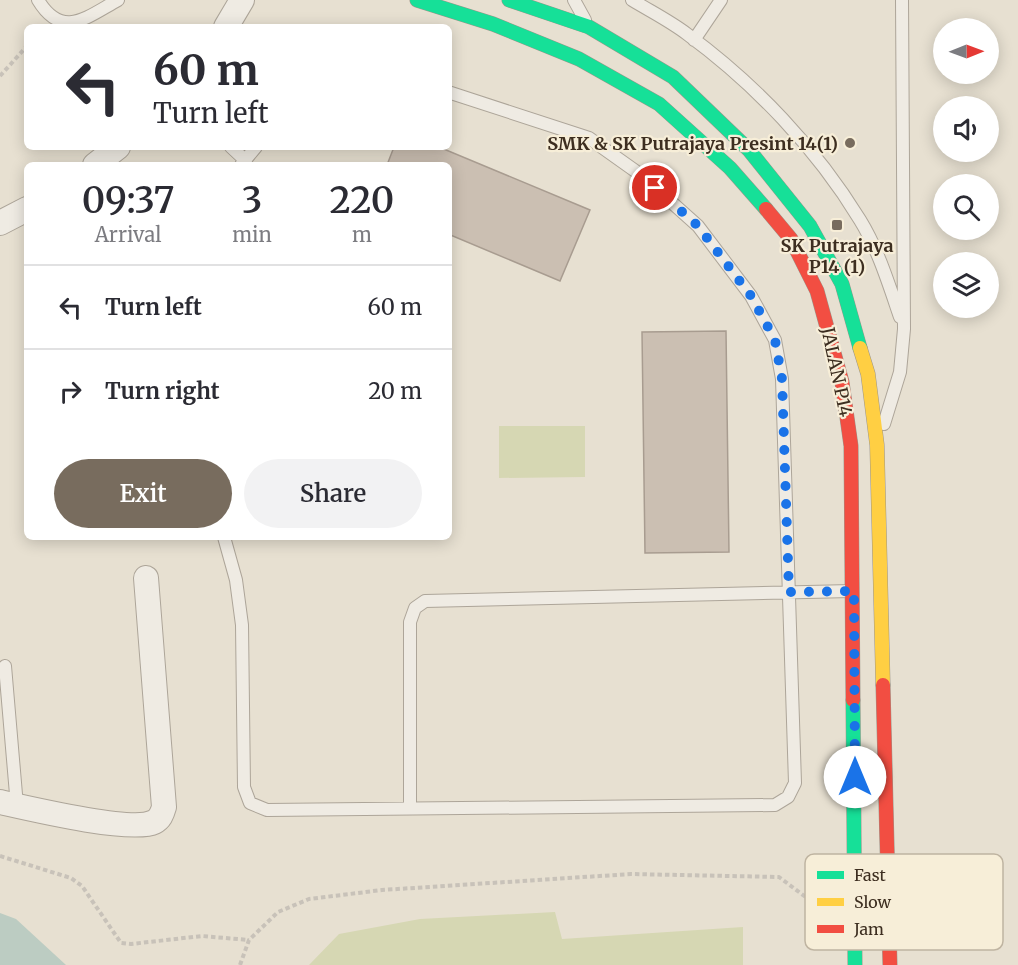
<!DOCTYPE html>
<style>
body{margin:0;font-family:Merriweather,serif;background:#f2f2f3;color:#2b2b33;height:100vh;display:flex;flex-direction:column;font-size:22px;white-space:nowrap}
*{box-sizing:border-box;margin:0}
p{font-size:20px;color:#7c7c81}
.icon{flex:none;width:33px;height:33px;fill:none;stroke:currentColor;stroke-width:2;stroke-linecap:round;stroke-linejoin:round}
.map{position:relative;flex:1;overflow:hidden}
.details{position:absolute;left:24px;top:162px;width:428px;height:378px;display:flex;flex-direction:column;background:#fff;border-radius:9px;box-shadow:0 3px 15px #0003}
.details>*{flex:none}
.top-card{position:absolute;left:24px;top:24px;width:428px;height:126px;border-radius:9px;box-shadow:0 3px 15px #0003;background:#fff;color:#2b2b33;overflow:hidden}
.needle{width:39px;rotate:89deg}
.tools{position:absolute;left:933px;top:18px;display:grid;gap:12px}
.tools a{display:grid;place-items:center;width:66px;height:66px;border-radius:50%;background:#fff;box-shadow:0 3px 15px #0003;font-size:30px}
.pin{position:absolute;display:grid;place-items:center;width:51px;height:51px;color:#fff;margin:-26px;border:3px solid #fff;border-radius:50%;box-shadow:0 2px 6px #0007}
.me{position:absolute;width:66px;margin:-33px;rotate:0deg;stroke-linejoin:round;filter:drop-shadow(0 0 4px #0008)}
.turn{display:flex;align-items:center;gap:21px;height:126px;padding:0 30px;font-size:27px}
.turn .icon{width:78px;height:78px;stroke-width:2.5}
.turn b{display:block;font-size:42px;line-height:51px}
.eta{display:flex;justify-content:space-evenly;align-items:center;height:102px;text-align:center}
.eta b{font-size:36px;font-weight:600;line-height:42px}
.button{display:flex;gap:12px;margin-top:auto;padding:12px 30px}
.button a{flex:1;height:69px;border-radius:36px;background:#786c5e;color:#fff;font-size:24px;font-weight:600;line-height:69px;text-align:center}
.button a+a{background:#f2f2f3;color:#2b2b33}
ul{padding:0;list-style:none}
li{display:flex;align-items:center;gap:18px;height:84px;padding:0 30px;border-top:2px solid #e1e1e2}
li div{flex:1}
li b{display:block;font-size:22px}
li em{font-style:normal}
.map>svg:first-child{display:block}
</style>
<div class="map">
<svg width="1018" height="965" viewBox="0 0 1018 965">
<rect width="100%" height="100%" fill="#e7e0d1"/>
<path fill="#d6d7b3" d="M499,426H585V477L499,478Z
M555,912L562,939L743,927V965H309L339,934L420,919Z"/>
<path fill="#bcccc2" d="M0,913L16,919L66,965H0Z"/>
<path fill="#cbbfb2" stroke="#a89c90" stroke-width="1.5" d="M394,147H439L590,210L560,281L448,234V165H387Z
M726,331L729,552L645,553L642,332Z"/>
<g fill="none" stroke-linecap="round" stroke-linejoin="round">
<g stroke="#ada599" stroke-width="14">
<path id="lane" d="M38,0C62,40 87,17 118,0
M574,0L585,20
M632,0C650,11 670,21 687,34C755,84 816,148 860,220C878,249 889,285 900,317
M694,40L721,0
M231,147L246,161
M241,165L256,147
M884,424L900,372L904,329L902,0
M224,537L236,580L242,625L244,787L250,803L267,810L775,805L788,797L795,783L782,379L775,340L751,296L698,226L641,175L589,138L448,92
M5,666L17,806
M410,809V622L415,608L425,601L852,591"/>
</g>
<g stroke="#ada599" stroke-width="26">
<path id="street" d="M226,27L242,0
M95,165L118,147
M0,223L27,209
M0,802C27,808 132,833 154,822C160,819 162,814 164,807L146,578"/>
</g>
<g stroke="#9c958a" stroke-width="15">
<path id="fast" d="M417,0L493,24L579,59L659,104L730,168L766,209
M509,0L589,27L673,77L749,150L810,226L842,284L860,348
M853,700L855,965"/>
</g>
<g stroke="#9c958a" stroke-width="15">
<path id="slow" d="M860,348L868,374L877,445L883,685"/>
</g>
<g stroke="#9c958a" stroke-width="15">
<path id="jam" d="M766,209L791,239L817,291L842,382L851,446L853,700
M883,685L890,965"/>
</g>
<path stroke="#c8c2b9" stroke-width="4" stroke-dasharray="4.5 3" stroke-linecap="butt" d="M0,76L27,46
M0,856L71,878L82,886L121,943L131,944L202,936L249,940
M240,965L249,940L278,912L309,899L382,890L631,874L779,877L815,904"/>
<use href="#lane" stroke="#efebe3" stroke-width="12"/>
<use href="#street" stroke="#efebe3" stroke-width="24"/>
<use href="#fast" stroke="#16e098" stroke-width="14"/>
<use href="#slow" stroke="#ffcf43" stroke-width="14"/>
<use href="#jam" stroke="#f24e42" stroke-width="14"/>
</g>
<g fill="none" stroke-linecap="round" stroke-linejoin="round">
<path stroke="#1a73e8" stroke-width="10" stroke-dasharray="0 18" d="M655,188L698,226L751,296L775,340L782,379L789,592L854,591L855,777"/>
</g>
<g fill="#786c5e" stroke="#f7eed8" stroke-width="2">
<circle cx="850" cy="143" r="6"/>
<rect x="831" y="219" width="12" height="12" rx="3"/>
</g>
<g text-anchor="middle" dominant-baseline="central" stroke-width="4.5" stroke-linejoin="round" paint-order="stroke">
<g font-size="18" font-weight="bold" fill="#3d2e20" stroke="#f7eed8" text-anchor="end">
<text x="838" y="143">SMK &amp; SK Putrajaya Presint 14(1)</text>
<text x="837" y="245" text-anchor="middle">SK Putrajaya<tspan x="837" dy="21">P14 (1)</tspan></text>
</g>
<g font-size="18" fill="#3d2e20" stroke="#f7eed8">
<text transform="translate(837 372) rotate(78)">JALAN P14</text>
</g>
</g>
<rect x="805" y="854" width="198" height="96" rx="9" fill="#f7eed8" stroke="#bfb4a1" stroke-width="1.5"/>
<rect x="817" y="871" width="27" height="8" fill="#16e098"/>
<rect x="817" y="898" width="27" height="8" fill="#ffcf43"/>
<rect x="817" y="925" width="27" height="8" fill="#f24e42"/>
<g font-size="16" fill="#3d2e20">
<text x="854" y="881">Fast</text>
<text x="854" y="908">Slow</text>
<text x="854" y="935">Jam</text>
</g>
</svg>
<div class="tools">
<a><svg class="needle" viewBox="-14 -14 28 28"><path d="M0-13l5 13h-10z" fill="#e53935"/><path d="M0 13l5-13h-10z" fill="#7c7c81"/></svg></a>
<a><svg class="icon" aria-label="sound" viewBox="0 0 24 24"><path d="M4 9h4l5-4v14l-5-4H4zM17 9q2 3 0 6"/></svg></a>
<a><svg class="icon" aria-label="search" viewBox="0 0 24 24"><circle cx="10" cy="10" r="6"/><path d="M15 15l6 6"/></svg></a>
<a><svg class="icon" aria-label="layers" viewBox="0 0 24 24"><path d="M12 4l9 5-9 5-9-5zM3 14l9 5 9-5"/></svg></a>
</div>
<div class="pin" style="left:655px;top:188px;background:#d93025"><svg class="icon" aria-label="arrive" viewBox="0 0 24 24"><path d="M6 21V4h12l-3 4 3 4H6"/></svg></div>
<svg class="me" style="left:855px;top:777px" viewBox="-20 -20 40 40"><circle r="19" fill="#fff"/><path d="M0-13L10 11 0 6-10 11z" fill="#1a73e8"/></svg>
<div class="top-card">
<div class="turn"><svg class="icon" aria-label="left" viewBox="0 0 24 24"><path d="M17 20v-9H6M10 6l-5 5 5 5"/></svg><div><b>60 m</b>Turn left</div></div>
</div>
<section class="details">
<div class="eta">
<div><b>09:37</b><p>Arrival</p></div>
<div><b>3</b><p>min</p></div>
<div><b>220</b><p>m</p></div>
</div>
<ul>
<li><svg class="icon" aria-label="left" viewBox="0 0 24 24"><path d="M17 20v-9H6M10 6l-5 5 5 5"/></svg><div><b>Turn left</b></div><em>60 m</em></li>
<li><svg class="icon" aria-label="right" viewBox="0 0 24 24"><path d="M7 20v-9h11M14 6l5 5-5 5"/></svg><div><b>Turn right</b></div><em>20 m</em></li>
</ul>
<div class="button"><a>Exit</a><a>Share</a></div>
</section>
</div>
